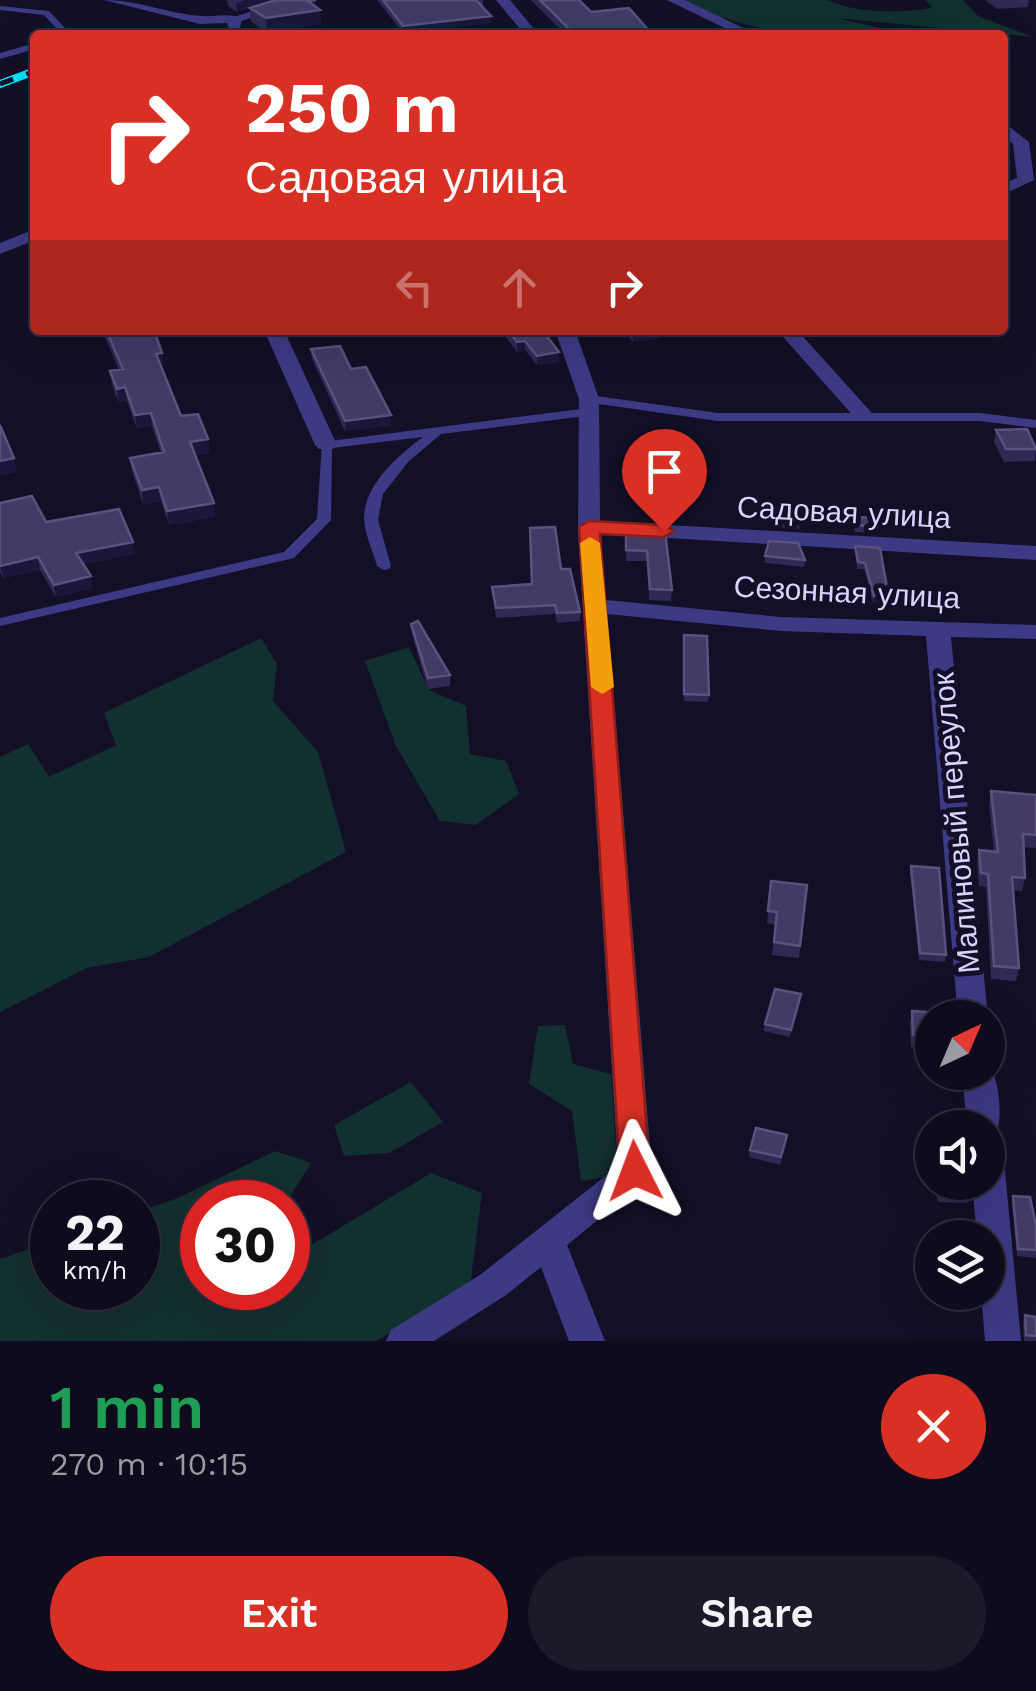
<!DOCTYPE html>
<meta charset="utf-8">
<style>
body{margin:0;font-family:"Work Sans",sans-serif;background:#1c1929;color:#f1f3f6;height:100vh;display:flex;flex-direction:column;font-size:38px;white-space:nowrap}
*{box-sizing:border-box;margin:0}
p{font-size:32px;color:#9b9ba3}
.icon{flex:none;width:55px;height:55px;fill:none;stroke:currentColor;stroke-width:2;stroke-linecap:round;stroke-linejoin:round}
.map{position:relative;height:1341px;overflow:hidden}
.side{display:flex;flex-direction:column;background:#0e0b1c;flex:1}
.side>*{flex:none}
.banner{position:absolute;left:30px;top:30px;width:978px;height:305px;border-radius:10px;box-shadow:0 10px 40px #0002,0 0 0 2px #2e2b3b;background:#d93025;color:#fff;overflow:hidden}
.needle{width:65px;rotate:44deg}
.controls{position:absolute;left:915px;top:1000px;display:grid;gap:20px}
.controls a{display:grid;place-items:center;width:90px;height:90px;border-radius:50%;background:#0e0b1c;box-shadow:0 10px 40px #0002,0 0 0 2px #2e2b3b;font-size:50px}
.speed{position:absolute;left:30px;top:1180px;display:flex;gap:20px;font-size:50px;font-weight:700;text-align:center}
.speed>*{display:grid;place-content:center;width:130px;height:130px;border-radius:50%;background:#0e0b1c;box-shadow:0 10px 40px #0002,0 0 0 2px #2e2b3b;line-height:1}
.speed small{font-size:25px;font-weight:400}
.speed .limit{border:15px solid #d22;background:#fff;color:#111}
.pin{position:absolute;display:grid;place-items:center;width:85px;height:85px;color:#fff;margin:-102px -42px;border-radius:50% 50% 50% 0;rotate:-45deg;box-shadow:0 0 10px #0007}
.pin .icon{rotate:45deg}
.me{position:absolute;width:110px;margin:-55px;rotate:357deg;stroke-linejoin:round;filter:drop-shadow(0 0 8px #0008)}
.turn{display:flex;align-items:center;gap:35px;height:210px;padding:0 50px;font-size:45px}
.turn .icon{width:130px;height:130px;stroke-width:2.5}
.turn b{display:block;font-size:70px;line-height:85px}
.lanes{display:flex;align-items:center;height:95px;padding:0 50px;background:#0003;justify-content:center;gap:50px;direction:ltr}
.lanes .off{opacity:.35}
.round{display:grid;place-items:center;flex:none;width:105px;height:105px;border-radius:52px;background:#1c1929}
.head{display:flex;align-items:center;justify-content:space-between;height:170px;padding:0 50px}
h1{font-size:60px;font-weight:600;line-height:75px;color:#1e9e55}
.cta{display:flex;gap:20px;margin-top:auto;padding:20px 50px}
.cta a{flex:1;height:115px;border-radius:60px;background:#d93025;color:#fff;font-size:40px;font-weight:600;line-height:115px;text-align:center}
.cta a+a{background:#1c1929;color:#f1f3f6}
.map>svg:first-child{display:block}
</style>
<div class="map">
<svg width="1036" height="1341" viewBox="0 0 1036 1341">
<rect width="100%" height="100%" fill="#130f26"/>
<path fill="#12302f" d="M683,0H828C856,14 901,13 932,8L926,0H963L978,16L1033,37L836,18L904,33L980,35C882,35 772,49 683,0Z
M261,638L277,664L273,701L318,752L346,852L149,957L87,968L0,1012V757L28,744L49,777L116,745L104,713Z
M409,647L429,690L466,706L470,754L506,761L519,794L476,825L440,821L396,746L365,661Z
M565,1025L573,1064L611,1074L618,1175L581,1181L572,1111L529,1084L538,1026Z
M411,1082L443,1122L389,1153L344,1156L334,1125Z
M275,1151L311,1163L287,1202H202V1288H288V1259L431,1173L482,1193L470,1287L376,1341H0V1259L52,1241V1288H138V1212L178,1198Z"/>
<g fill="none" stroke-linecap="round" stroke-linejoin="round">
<path fill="#3d3a85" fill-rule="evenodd" d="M0,6L49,11L66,29L61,35H52L57,29L44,15L0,10Z
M35,43V49L0,59V53Z
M589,395L718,413H980L1036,420V428L980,421H718L585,402V396Z
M589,408L593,409V415L441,434L408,462L383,494L378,520L391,566L389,569L384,570L377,566C373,551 365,535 364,519C364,484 398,456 423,437L332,448L331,520L294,558L0,626V618L284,552L317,519L322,442Z"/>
<path fill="#3d3a85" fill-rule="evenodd" d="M104,0C138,0 169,14 202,16C216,17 230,12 242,19L240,28L246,35H231L227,23L200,24Z
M496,0H510L539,35H525Z
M667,0H685L758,35H739Z
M1002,121L1029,142L1034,180L1002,195V184L1017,178L1013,144L1002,134Z
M35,229V240L0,254V243Z
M264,330H284L337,445L333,449H319L315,445Z
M555,330H575L599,399L600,521L1036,546V560L601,534L606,600L781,617L1036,625V639L951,637L988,1018H958L926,636L781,631L607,614L652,1171L647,1180L567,1245L605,1341H569L541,1267L506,1295L434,1341H386L391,1330L480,1275L618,1166L578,532L579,399Z
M777,330H797L871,412V420H857Z
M988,1063C999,1077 1004,1120 995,1137L988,1139V1128H967L962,1072H988Z
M988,1158L1000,1162L1005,1171L1021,1341H985L981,1292H988V1238H977L972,1182H988Z"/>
<path fill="#3d3a85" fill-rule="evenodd" d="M285,0H307L235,23L228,19Z"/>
<g stroke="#00e5ff" stroke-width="8">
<path id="rail" d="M0,84L35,71"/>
</g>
<use href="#rail" stroke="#130f26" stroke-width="5" stroke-dasharray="14" stroke-linecap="butt"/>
</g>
<path fill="#312854" d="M227,0H273L237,12L228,6Z
M377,0H483V5H481L491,16V23L403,33Z
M531,0H579L591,12L651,33V35H566Z
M985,0H1029L1028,7L997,9Z
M316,7L320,10L321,24L267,32L251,22L250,8Z
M102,330H154L162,353L163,366L161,367L181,416L208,439L209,453L195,455L215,517L169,525L161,501L143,504L132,471L130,458L161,453L152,426L137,429L127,401L118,402L112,384L110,371L119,370Z
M501,330H542L559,362L537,365L525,350L517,352Z
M624,330H660V338L633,342Z
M311,349L391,415V425L345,431L312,359Z
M996,430L1036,446L1035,461L1004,462L994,442Z
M0,503L46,522L135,554L84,564L92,588L56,597L40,570L3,578L0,572Z
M801,512L799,529L772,527L773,521Z
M854,517L877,527L876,533L855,532L853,524Z
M626,530L665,531L672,590L671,601L649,600L647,561H626Z
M855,546L887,600L873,603L864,569H857Z
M765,556L805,560L804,567L765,563Z
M561,569L580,612V621L557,623L555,614L496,618L492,587L532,585Z
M411,624L450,675V686L428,689L412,634Z
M684,635L709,695L708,702L684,701Z
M991,791L1036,795V848L1023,847L1025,878L1022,891L1013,890L1019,968L1016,981L991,979L986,887L979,886L977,863L979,850L994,852L989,804Z
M911,866L946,955L945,962L919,960L910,873Z
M771,881L807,885L799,958L772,955L776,925L767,923Z
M801,994L790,1037L764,1031L765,1024Z
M912,1011L932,1018V1049L911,1047L910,1023Z
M936,1072H960L958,1083L937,1081Z
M786,1142L780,1165L749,1157L750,1150Z
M934,1182H965L968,1195L967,1203L938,1202Z
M1013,1196L1036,1226V1258L1017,1256L1012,1204Z
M1025,1315L1036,1317V1341H1024L1023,1323Z"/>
<path fill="#1d163a" d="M245,0H273L237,12L236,3Z
M316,0L317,10H320L321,24L267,32L266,18L308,1Z
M491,16V23L403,33V26Z
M641,330H660V338L633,342V331Z
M525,341V350L517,352V342Z
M559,352V362L537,365V356Z
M162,353L163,366L157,367L156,354Z
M125,387L127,401L118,402L117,389Z
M151,413L152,426L137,429L135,415Z
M391,415V425L345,431V421Z
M208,439L209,453L191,456L190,442Z
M14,458L17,472L0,476V461Z
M159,487L161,501L143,504L142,490Z
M214,503L215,517L169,525L167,511Z
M133,542L135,554L78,566L76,553Z
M38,557L40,570L3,578L0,566Z
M91,576L92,588L56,597L54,585Z
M888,593L887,600L873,603L874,596Z"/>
<path fill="#433a66" stroke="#5a527e" stroke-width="2.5" d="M276,0H316L308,1L320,10L266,18L250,8Z
M383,0H476L491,16L403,26Z
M540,0H579L591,12L629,8L651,33L634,35H575Z
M429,31L434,35L405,34Z
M106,330H154L162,353L156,354L181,416L198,414L208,439L190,442L214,503L167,511L159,487L142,490L130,458L164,452L151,413L135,415L125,387L117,389L110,371L123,369Z
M508,330H542L559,352L537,356L525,341L517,342Z
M340,346L351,369L366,367L391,415L345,421L311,349Z
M0,425L14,458L0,461Z
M1027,429L1036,449H1006L996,430Z
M32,496L46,522L119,509L133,542L76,553L91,576L54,585L38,557L0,566V503Z
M776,509L801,512L799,522L773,521Z
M854,517L876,518L877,527L856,525Z
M555,527L561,569H570L580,612L557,613L555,605L496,608L492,587L532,584L530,528Z
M626,530L665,531L672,590L650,589L647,551L626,550Z
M769,541L798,543L805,560L765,556Z
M855,546L880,548L888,593L874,596L865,563L858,562Z
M418,621L450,675L428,678L411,624Z
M684,635L707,636L709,695L684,694Z
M991,791L1036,795V835L1023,834L1025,878L1012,877L1019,968L994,966L988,874L981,873L979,850L998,852Z
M911,866L939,868L946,955L920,953Z
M771,881L807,885L800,946L774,942L777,912L768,911Z
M775,989L801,994L791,1030L765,1024Z
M912,1011L958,1014V1018H932V1037L913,1035Z
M756,1128L787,1135L781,1157L750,1150Z
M937,1182H965L968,1195H940Z
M1013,1196L1030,1197L1036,1226V1250L1018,1249Z
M1025,1315L1036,1317V1336L1026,1335Z"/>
<path fill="#d93025" stroke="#8d1f18" stroke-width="2.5" d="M589,521L664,525L674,531L664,537L600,534L650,1171L646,1180L635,1183L624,1180L620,1171L579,527Z"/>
<path fill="#f59e0b" d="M590,537L600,543L614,687L602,694L591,687L580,543Z"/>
<g text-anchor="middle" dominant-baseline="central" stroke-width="10" stroke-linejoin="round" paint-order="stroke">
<g font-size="30" fill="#d9d4ff" stroke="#130f26">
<text transform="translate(844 512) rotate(3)">Садовая улица</text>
<text transform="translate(847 592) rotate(3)">Сезонная улица</text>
<text transform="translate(956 823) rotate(-95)">Малиновый переулок</text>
</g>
</g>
</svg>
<div class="controls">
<a><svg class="needle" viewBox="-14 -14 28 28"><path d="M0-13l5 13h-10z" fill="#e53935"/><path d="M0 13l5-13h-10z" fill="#9b9ba3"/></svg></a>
<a><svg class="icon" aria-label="sound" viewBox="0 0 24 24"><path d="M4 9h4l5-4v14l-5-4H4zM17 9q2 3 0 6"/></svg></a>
<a><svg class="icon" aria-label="layers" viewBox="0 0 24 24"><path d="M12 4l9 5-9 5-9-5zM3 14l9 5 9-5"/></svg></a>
</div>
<div class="speed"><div>22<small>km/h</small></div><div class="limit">30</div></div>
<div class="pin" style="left:664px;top:531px;background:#d93025"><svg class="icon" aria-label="arrive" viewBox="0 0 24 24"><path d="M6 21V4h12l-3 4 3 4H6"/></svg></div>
<svg class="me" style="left:635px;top:1171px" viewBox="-20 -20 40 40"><path d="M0-17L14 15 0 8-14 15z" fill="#d93025" stroke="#fff" stroke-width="4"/></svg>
<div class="banner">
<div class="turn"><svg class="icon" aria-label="right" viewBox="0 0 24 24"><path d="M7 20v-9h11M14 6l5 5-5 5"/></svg><div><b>250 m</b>Садовая улица</div></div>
<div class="lanes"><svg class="icon off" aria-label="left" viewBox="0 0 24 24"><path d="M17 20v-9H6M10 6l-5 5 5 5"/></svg><svg class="icon off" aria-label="ahead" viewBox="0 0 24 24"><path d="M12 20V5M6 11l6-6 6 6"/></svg><svg class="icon" aria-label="right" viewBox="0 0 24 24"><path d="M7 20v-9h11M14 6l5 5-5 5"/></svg></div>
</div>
</div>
<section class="side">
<div class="head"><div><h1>1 min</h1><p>270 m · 10:15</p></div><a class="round" style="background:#d93025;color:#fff"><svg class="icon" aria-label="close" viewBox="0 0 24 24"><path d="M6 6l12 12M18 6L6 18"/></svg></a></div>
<div class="cta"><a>Exit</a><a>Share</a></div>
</section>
